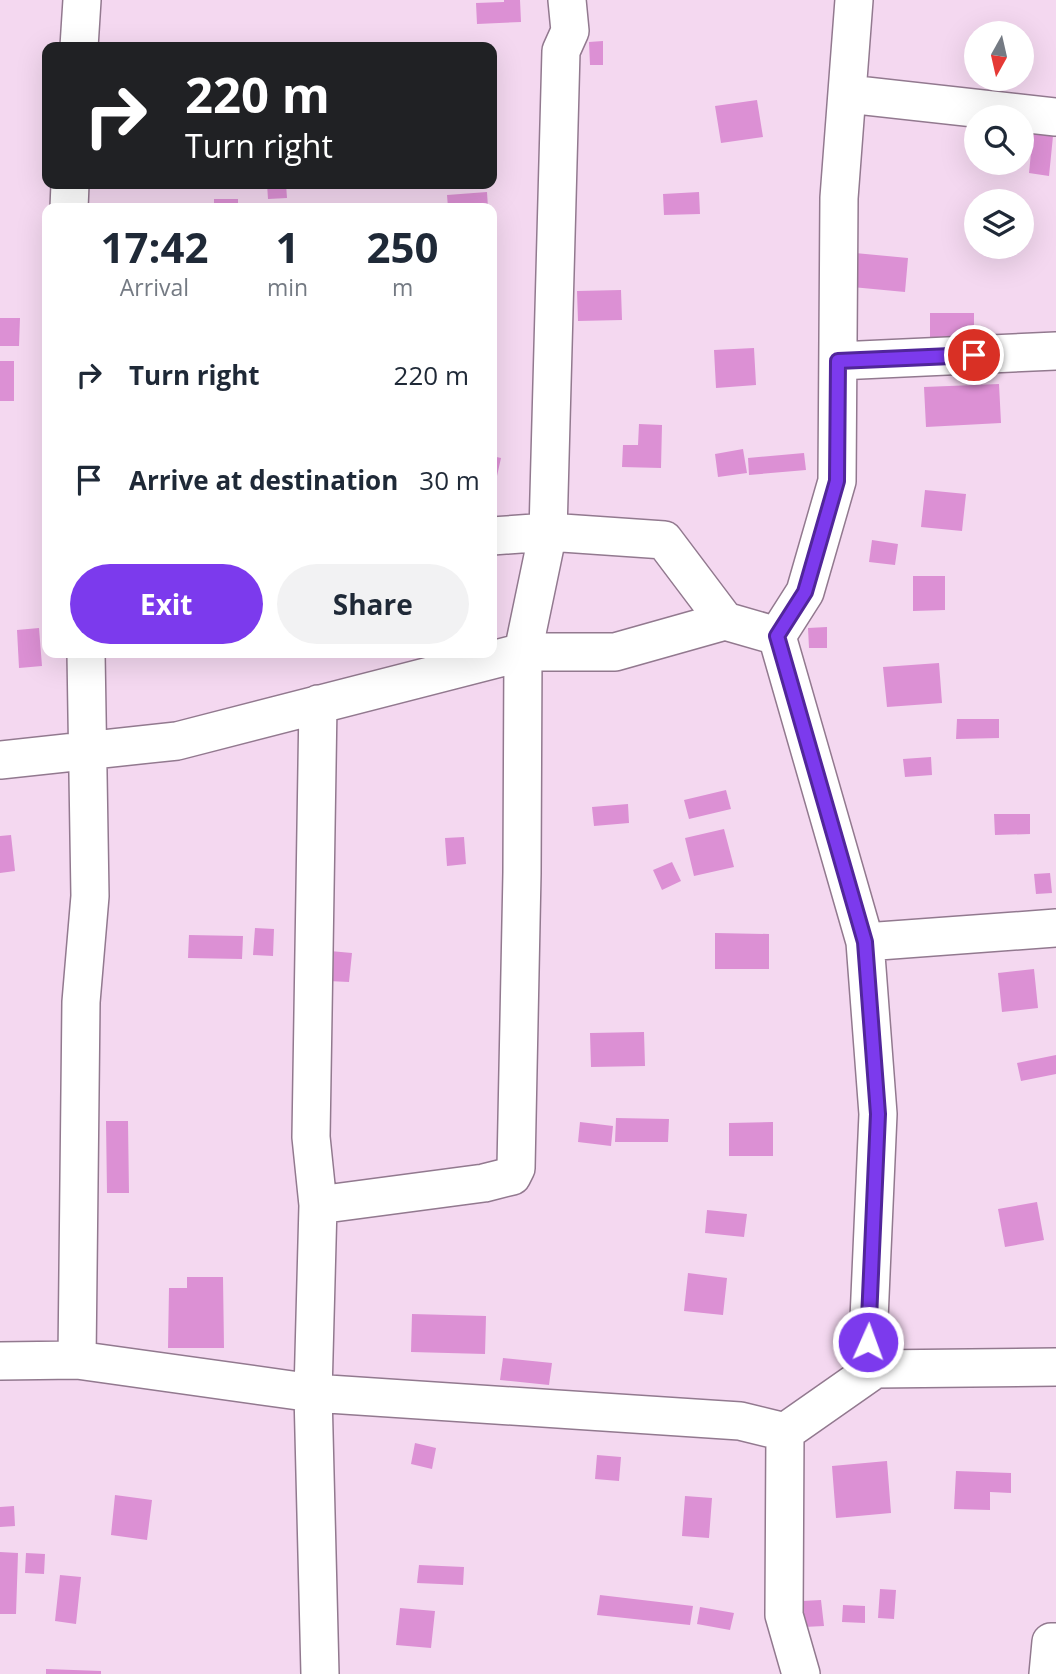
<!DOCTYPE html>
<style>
body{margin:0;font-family:"Open Sans",sans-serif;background:#f2f2f3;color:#1f2937;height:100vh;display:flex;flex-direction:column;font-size:26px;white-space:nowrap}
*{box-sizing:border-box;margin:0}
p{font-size:23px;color:#747a83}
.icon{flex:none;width:38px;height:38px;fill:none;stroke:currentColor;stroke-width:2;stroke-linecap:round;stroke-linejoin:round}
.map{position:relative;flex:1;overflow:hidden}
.panel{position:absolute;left:42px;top:203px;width:455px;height:455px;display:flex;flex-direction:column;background:#fff;border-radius:14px;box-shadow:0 7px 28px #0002}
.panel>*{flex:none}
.top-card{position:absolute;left:42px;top:42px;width:455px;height:147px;border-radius:14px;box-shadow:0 7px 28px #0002;background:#202124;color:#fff;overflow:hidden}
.needle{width:46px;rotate:188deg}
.controls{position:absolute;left:964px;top:21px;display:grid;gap:14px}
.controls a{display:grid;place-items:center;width:70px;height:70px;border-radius:50%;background:#fff;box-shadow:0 7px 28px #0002;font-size:35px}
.pin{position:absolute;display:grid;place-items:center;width:60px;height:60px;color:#fff;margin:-30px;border:4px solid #fff;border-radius:50%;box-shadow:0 2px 7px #0007}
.me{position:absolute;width:77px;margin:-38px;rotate:2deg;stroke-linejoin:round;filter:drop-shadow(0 0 5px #0008)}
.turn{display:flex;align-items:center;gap:24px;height:147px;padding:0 28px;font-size:32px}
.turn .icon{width:91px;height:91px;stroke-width:2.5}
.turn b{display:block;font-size:49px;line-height:60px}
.eta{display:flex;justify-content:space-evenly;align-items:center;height:119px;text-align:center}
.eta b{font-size:42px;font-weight:700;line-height:49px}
.cta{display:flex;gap:14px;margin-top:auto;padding:14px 28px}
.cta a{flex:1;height:80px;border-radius:42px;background:#7c3aed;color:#fff;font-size:28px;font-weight:700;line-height:80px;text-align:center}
.cta a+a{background:#f2f2f3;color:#1f2937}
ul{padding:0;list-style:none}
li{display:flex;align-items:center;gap:21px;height:105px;padding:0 28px}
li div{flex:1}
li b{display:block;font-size:26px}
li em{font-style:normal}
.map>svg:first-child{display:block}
</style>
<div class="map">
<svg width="1056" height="1674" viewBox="0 0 1056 1674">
<rect width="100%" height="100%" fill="#f4d8f0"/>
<path fill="#dc90d4" d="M504,0H520L521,22L477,24L476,3L504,2Z
M603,41V65H590L589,42Z
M757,100L763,137L721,143L715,106Z
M1033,133L1053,136L1049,176L1029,173Z
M267,184H286L287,198L268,199Z
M487,192L488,208H448L447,195Z
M699,192L700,214L664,215L663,194Z
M214,199H238V208H214Z
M855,253L908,258L905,292L852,287Z
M621,290L622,320L578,321L577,291Z
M930,313H974V338H930Z
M0,318H20L19,346H0Z
M754,348L756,385L716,388L714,350Z
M0,361H14V401H0Z
M999,384L1001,423L926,427L924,387Z
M639,424L662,425L661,468L622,467L623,445H638Z
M743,449L747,473L718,477L715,454Z
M804,453L806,470L749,475L748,458Z
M492,456L501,458L495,485L492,484Z
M925,490L966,494L962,531L921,527Z
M872,540L898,544L895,565L869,562Z
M913,576H945V610L913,611Z
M827,627V648H809L808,628Z
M39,628L42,666L19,668L17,630Z
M939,663L942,703L887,707L883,667Z
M957,719H999V738L956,739Z
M931,757L932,775L905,777L903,759Z
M726,790L731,809L689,819L684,800Z
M628,804L629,823L594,826L592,807Z
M994,814H1030V834L995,835Z
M724,829L734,867L694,876L685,838Z
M11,835L15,871L0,873V836Z
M464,837L466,864L447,866L445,838Z
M672,862L681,881L662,890L653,870Z
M1050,873L1052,893L1036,894L1034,874Z
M255,928L274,929L273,956L253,955Z
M715,933L769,934V969H715Z
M189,935L243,936L242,959L188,958Z
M330,951L352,953L349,982L328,981Z
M1034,969L1038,1008L1002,1012L998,973Z
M644,1032L645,1066L591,1067L590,1033Z
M1056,1055V1074L1021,1081L1017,1063Z
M616,1118L669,1119L668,1142H615Z
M106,1121H128L129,1193H107Z
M580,1122L613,1126L611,1146L578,1142Z
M773,1122V1156H729V1123Z
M1037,1202L1044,1240L1005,1247L998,1209Z
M707,1210L747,1214L744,1237L705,1233Z
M688,1273L727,1278L723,1315L684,1311Z
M187,1277H223L224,1348H168L169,1288H187Z
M412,1314L486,1316L485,1354L411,1352Z
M503,1358L552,1363L549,1385L500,1380Z
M415,1443L436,1448L432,1469L411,1464Z
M597,1455L621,1457L619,1481L595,1479Z
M887,1461L891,1513L836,1518L832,1466Z
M956,1471L1011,1473V1493L990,1492V1510L954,1509Z
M115,1495L152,1500L147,1540L111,1535Z
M685,1496L712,1498L709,1538L682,1536Z
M14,1506L15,1526L0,1527V1507Z
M0,1552L18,1553L16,1614H0Z
M26,1553L45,1554L44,1574L25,1573Z
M419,1565L464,1567L463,1585L417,1583Z
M60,1575L81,1577L76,1624L55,1621Z
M880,1589L896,1590L894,1619L878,1618Z
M600,1595L693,1606L690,1625L597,1615Z
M821,1600L824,1626L804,1627L802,1601Z
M843,1605L865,1606V1623L842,1622Z
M700,1607L734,1613L730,1630L697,1624Z
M400,1608L435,1611L431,1648L396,1645Z
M46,1669L101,1671V1674H46Z"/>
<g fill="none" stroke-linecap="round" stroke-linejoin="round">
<g stroke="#92798f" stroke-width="40">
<path id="minor" d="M854,0L839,198L837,481L805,592L777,636L865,942L878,1114L868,1342L875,1369
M79,47L82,0
M848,94L1056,117
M69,208L70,184
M838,361L1056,351
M492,536L548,532L664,540L725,621
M318,704L311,1137L318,1205L313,1393L320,1674
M0,760L177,741L523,652H615L725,621L777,636
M865,942L1056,928
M318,1205L484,1183L512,1176L516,1168L522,873L523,652L548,532L561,51L570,31L567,0
M77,1360L81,1002L90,896L86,653
M0,1361L77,1360L313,1393L740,1421L785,1432L875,1369L1056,1367
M785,1432L784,1615L801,1674
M1048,1674L1051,1642H1056"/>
</g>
<use href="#minor" stroke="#fff" stroke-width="37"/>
</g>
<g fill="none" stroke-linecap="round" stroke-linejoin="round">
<g stroke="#51269a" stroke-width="18">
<path id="route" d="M868,1342L878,1114L865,942L777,636L805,592L837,481L838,361L974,355"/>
</g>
<use href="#route" stroke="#7c3aed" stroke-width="12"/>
</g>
</svg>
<div class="controls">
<a><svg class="needle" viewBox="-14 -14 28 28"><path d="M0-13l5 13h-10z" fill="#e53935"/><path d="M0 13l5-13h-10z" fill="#747a83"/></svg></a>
<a><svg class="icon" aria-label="search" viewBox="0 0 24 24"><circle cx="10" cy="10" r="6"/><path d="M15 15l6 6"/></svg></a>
<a><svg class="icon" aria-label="layers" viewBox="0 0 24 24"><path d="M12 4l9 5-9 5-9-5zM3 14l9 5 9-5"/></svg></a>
</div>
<div class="pin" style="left:974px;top:355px;background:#d93025"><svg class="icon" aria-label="arrive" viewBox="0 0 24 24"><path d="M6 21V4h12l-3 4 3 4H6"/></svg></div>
<svg class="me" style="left:868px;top:1342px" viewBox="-20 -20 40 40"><circle r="17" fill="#7c3aed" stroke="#fff" stroke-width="3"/><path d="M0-11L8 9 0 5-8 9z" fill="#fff"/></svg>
<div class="top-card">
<div class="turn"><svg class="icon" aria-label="right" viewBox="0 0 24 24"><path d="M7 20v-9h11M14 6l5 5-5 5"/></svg><div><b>220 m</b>Turn right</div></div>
</div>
<section class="panel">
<div class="eta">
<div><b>17:42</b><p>Arrival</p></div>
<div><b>1</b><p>min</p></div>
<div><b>250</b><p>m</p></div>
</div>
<ul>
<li><svg class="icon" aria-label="right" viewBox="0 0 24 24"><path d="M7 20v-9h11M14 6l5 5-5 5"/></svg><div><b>Turn right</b></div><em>220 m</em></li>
<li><svg class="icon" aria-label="arrive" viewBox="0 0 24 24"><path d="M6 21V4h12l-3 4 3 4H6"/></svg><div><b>Arrive at destination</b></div><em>30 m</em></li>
</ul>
<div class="cta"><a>Exit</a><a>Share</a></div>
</section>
</div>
